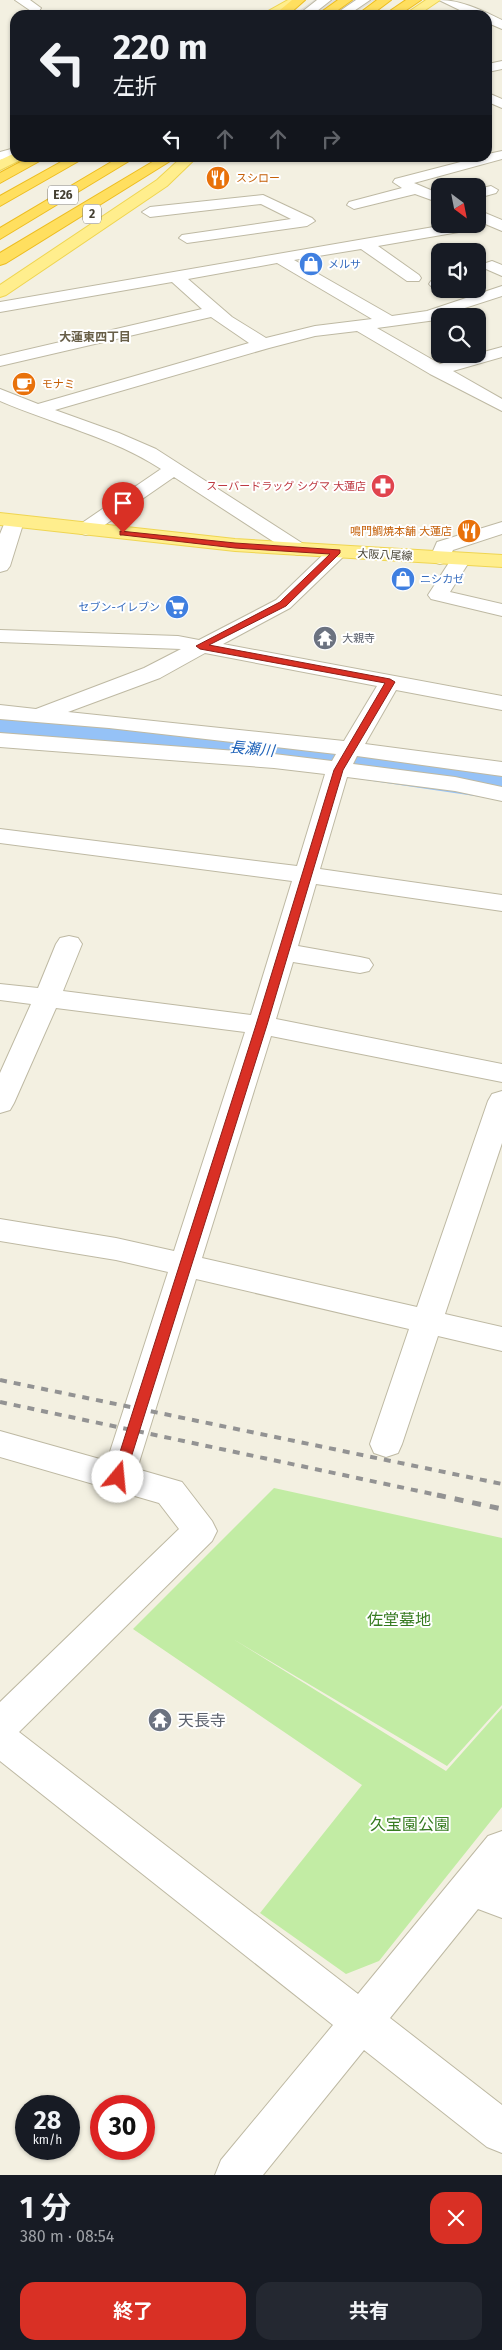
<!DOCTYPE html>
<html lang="ja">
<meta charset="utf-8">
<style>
body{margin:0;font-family:"Fira Sans","Noto Sans JP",sans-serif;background:#242831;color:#f1f3f6;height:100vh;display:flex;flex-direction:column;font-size:19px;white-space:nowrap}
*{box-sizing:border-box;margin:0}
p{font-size:16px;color:#9ea1a6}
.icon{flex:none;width:28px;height:28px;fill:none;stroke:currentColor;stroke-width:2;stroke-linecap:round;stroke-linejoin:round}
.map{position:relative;height:2175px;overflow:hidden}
.details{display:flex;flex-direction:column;background:#171b24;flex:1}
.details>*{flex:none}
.top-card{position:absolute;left:10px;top:10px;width:482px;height:152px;border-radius:15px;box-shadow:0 1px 4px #0004;background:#171b24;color:#f1f3f6;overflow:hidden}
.needle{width:32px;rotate:148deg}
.fabs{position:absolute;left:431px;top:178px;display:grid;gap:10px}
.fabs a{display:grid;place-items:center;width:55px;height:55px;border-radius:10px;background:#171b24;box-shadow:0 1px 4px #0004;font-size:25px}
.speed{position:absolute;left:15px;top:2095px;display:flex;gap:10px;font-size:25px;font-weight:700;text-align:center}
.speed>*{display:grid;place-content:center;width:65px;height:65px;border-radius:50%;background:#171b24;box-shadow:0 1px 4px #0004;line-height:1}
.speed small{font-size:12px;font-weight:400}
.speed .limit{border:8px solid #d22;background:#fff;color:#111}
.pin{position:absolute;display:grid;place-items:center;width:42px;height:42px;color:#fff;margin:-51px -21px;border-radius:50% 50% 50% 0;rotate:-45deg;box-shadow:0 0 5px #0007}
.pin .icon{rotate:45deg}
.me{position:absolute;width:55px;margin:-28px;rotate:17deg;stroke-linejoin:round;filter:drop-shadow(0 0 4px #0008)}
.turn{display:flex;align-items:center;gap:18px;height:105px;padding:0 20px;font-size:22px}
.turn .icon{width:65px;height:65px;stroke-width:2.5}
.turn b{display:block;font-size:35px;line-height:42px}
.lanes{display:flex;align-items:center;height:48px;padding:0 20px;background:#0003;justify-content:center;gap:25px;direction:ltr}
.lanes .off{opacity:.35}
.round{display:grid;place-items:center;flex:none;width:52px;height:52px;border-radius:15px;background:#242831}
.headline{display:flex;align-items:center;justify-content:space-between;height:85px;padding:0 20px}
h1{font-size:30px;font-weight:700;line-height:38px}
.cta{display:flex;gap:10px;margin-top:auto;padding:10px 20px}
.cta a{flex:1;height:58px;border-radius:15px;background:#d93025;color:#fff;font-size:20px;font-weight:700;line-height:58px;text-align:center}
.cta a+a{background:#242831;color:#f1f3f6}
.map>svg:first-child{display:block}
</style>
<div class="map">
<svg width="502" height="2175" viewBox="0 0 502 2175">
<rect width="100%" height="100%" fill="#f3f0e1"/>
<path fill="#c2eca4" d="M274,1488L502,1538V1705L447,1766L233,1639L446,1771L502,1708V1807L379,1961L346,1974L260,1913L362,1785L133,1629Z"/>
<path fill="#e2e0da" d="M314,0H375L351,15H293Z"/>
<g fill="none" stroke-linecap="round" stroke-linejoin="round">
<path fill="#95c2f7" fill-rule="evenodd" d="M0,710L298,736L502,766V800L298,770L0,742Z"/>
<g stroke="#beb9a3" stroke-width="2">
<path id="minor" d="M15,0H30L41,8L39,11H31Z
M317,0H331L312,15H298Z
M356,0H370L348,15H334Z
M439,0C462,0 483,11 502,20V29L488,23V15H470Z
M502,61V69L488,72V64Z
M488,93L502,99V108L488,102Z
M11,149L15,150V156L0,160V152Z
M502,151V159L414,183L440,194V203L415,194L354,209L347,205L349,202L402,188L393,182L395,179L476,158H488V154Z
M491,186L498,190L496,193L478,198V189Z
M263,195L312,218L315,221L307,226L187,243L179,238L182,235L291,219L261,204L150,217L142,212L150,207Z
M478,210L502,220V231L483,223L481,227L476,229L378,246L419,275L421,278L419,281H407L361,249L294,260L392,316L427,311L502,286V296L440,316L436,320L377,328L440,364L502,347V357L453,371L502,399V411L430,374L357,331L315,336L269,348L55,410L119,433L156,449L305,545L308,549L305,553L298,555L291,553L174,477L93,533L86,535L79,533L76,529L79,525L161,469C112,437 53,424 0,401V389L38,404L249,343L211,317L0,366V356L202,309L172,282L0,312V302L451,224H478ZM277,263L372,319L315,326L266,338L232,317L188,279Z
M492,261L502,265V276L486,269L484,266L486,263Z
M437,279L440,280V289H444C438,290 433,289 429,284L431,281Z
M14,515L21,517L24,521L10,566L7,570L0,572V534L7,517Z
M502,522V534L453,550L447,562L440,564L433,562L430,558L437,542Z
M337,546L344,548L347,552L344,556L290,608L223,644L502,696V710L396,690L365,744L502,762V776L357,756L353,764L455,777L502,787V801L455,791L347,777L320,869L502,895V911L316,884L298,946L360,957L369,959L373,965L369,971L360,973L293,962L276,1019L502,1064V1082L271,1036L202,1258L417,1307L488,1101L492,1094L502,1091V1143L445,1314L502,1327V1351L438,1336L402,1444L398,1453L386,1457L374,1453L370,1444L409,1329L196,1279L137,1469L182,1482L212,1521L217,1531L212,1541L19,1732L358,1994L488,1836L502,1831V1918L478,1909L390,2018L502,2105V2153L487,2147L364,2050L263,2175H215L221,2160L333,2025L0,1761V1702L179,1529L159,1503L0,1457V1431L107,1461L168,1272L116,1260L0,1241V1219L116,1238L174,1251L245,1032L56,1008L14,1103L10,1110L0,1113V1073L31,1004L0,1000V984L38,988L56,944L60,938L69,936L78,938L82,944L63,991L251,1015L292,881L0,843V829L297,866L325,774L274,768L0,747V733L274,754L332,761L336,754L109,728L0,719V705L36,709L144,668L181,649L0,642V630L178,636L199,640L276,600L330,548ZM205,653L377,686L344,741L68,712L160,678Z
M461,553L468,555L471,559L450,592L502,604V616L431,599L428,595L454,555Z"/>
</g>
<g stroke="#efd552" stroke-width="2">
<path id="major" d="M288,0H304L277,15H261Z
M426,0H440L418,15H404Z
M15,153V158H22L20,160L0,170V160Z
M181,158H196L167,186L6,295L0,297V285L157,180Z
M0,513L235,539L502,555V567L235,551L0,525Z"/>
</g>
<g stroke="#edbd21" stroke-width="2">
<path id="highway" d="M292,0H305L288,15H274Z
M338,0H352L331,15H317Z
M377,0H391L371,15H357Z
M406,0H421L399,15H384Z
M28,158H45L0,183V173Z
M68,158H84L0,206V196Z
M118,158H134L0,239V228Z
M159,158H175L6,263L0,265V253Z"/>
</g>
<use href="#minor" fill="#fff" fill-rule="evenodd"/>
<use href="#major" fill="#ffee8d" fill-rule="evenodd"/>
<use href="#highway" fill="#ffdf5f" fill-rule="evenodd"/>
<path stroke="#939393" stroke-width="4" stroke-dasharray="7 7" stroke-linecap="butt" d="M0,1380L502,1484
M0,1402L442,1496"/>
<path stroke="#939393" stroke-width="5" stroke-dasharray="9 9" stroke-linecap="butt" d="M437,1495L502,1509"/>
</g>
<path fill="#d93025" stroke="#8d1f18" d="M120,531L235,543L340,550V553L286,606L209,645L390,679L395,682L343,770L267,1025L125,1477L123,1481H114L112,1477L256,1025L334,770L385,683L200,649L196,646L280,602L330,554L235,548L123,535H120Z"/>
<defs>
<g id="restaurant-disc" transform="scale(1.25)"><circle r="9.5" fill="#e8710a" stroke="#fff"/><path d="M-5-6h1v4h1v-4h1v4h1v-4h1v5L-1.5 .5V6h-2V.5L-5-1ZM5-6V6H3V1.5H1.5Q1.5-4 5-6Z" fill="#fff"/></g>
<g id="shop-disc" transform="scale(1.25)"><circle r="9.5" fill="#3f7fe0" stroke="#fff"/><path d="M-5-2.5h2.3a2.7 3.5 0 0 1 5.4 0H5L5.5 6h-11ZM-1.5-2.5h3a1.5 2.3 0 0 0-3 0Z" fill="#fff"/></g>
<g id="cafe-disc" transform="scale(1.25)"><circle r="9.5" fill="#e8710a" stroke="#fff"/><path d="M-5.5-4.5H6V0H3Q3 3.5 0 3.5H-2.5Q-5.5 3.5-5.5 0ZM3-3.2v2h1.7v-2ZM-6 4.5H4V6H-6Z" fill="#fff"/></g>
<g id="pharmacy-disc" transform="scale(1.25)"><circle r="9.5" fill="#e0444e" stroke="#fff"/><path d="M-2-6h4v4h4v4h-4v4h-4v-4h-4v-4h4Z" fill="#fff"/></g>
<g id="supermarket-disc" transform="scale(1.25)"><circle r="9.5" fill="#3f7fe0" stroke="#fff"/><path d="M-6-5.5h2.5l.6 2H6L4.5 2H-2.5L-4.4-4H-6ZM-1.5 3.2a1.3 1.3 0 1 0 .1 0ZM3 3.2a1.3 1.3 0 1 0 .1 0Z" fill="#fff"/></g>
<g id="temple-disc" transform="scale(1.25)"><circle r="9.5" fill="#6b7280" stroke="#fff"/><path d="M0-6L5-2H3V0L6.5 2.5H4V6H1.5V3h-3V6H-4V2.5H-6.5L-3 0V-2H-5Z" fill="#fff"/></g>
</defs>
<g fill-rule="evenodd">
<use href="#restaurant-disc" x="218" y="178"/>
<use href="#shop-disc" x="311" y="264"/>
<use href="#cafe-disc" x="24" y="384"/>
<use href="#pharmacy-disc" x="383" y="486"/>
<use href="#restaurant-disc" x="469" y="531"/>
<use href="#shop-disc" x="403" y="579"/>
<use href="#supermarket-disc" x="177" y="607"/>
<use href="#temple-disc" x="325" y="638"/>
<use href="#temple-disc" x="160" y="1720"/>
</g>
<g text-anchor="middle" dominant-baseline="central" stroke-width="4" stroke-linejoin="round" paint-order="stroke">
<g font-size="11" fill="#c56008" stroke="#fff" text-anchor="start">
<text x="236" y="178">スシロー</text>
<text x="42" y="384">モナミ</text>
<text x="452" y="531" text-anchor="end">鳴門鯛焼本舗 大蓮店</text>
</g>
<g font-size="11" fill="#366cbe" stroke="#fff" text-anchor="start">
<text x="328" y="264">メルサ</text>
<text x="420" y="579">ニシカゼ</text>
<text x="160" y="607" text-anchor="end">セブン-イレブン</text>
</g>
<g font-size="11" fill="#be3a42" stroke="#fff" text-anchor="end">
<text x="366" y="486">スーバードラッグ シグマ 大蓮店</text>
</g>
<g font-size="11" fill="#443f31" stroke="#fff">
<text transform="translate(385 555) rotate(3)">大阪八尾線</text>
</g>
<g font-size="11" fill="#5b616d" stroke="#fff" text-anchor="start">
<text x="342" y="638">大親寺</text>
</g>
<g fill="#fff" stroke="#7c796f" stroke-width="1">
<rect x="48" y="185.5" width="30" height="19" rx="4"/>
<rect x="83" y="204.5" width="18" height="19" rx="4"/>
</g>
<g font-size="12" font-weight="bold" fill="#443f31">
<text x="63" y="195">E26</text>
<text x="92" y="214">2</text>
</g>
<g font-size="12" font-weight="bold" fill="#685f48" stroke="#fff">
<text x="95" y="337">大蓮東四丁目</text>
</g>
<g font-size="15" font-style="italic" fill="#2164b9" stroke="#fff">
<text transform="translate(252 749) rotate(5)">長瀬川</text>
</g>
<g font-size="16" fill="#367b20" stroke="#fff">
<text x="399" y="1619">佐堂墓地</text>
<text x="410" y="1824">久宝園公園</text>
</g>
<g font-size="16" fill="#5b616d" stroke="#fff" text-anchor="start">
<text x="178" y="1720">天長寺</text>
</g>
</g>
</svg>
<div class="fabs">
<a><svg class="needle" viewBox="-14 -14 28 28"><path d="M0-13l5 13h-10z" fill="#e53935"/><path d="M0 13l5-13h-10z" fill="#9ea1a6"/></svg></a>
<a><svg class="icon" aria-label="sound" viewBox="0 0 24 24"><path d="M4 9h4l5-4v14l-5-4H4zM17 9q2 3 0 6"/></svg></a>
<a><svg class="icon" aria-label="search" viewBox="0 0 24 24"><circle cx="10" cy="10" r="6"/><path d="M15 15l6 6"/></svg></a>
</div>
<div class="speed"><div>28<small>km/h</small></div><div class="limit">30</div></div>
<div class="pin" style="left:123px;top:533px;background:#d93025"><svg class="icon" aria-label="arrive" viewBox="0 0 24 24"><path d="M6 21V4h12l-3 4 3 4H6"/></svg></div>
<svg class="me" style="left:118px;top:1477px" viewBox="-20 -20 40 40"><circle r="19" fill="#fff"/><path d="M0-13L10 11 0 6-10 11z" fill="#d93025"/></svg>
<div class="top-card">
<div class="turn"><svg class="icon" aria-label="left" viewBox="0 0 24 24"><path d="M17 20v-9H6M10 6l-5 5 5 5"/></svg><div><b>220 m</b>左折</div></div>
<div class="lanes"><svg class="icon" aria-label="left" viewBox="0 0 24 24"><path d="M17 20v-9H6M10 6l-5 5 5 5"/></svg><svg class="icon off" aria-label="ahead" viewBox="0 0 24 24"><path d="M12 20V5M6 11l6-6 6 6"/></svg><svg class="icon off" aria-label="ahead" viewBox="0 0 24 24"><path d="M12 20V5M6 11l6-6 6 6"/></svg><svg class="icon off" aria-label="right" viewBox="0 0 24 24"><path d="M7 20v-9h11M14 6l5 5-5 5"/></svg></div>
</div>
</div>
<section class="details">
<div class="headline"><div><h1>1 分</h1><p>380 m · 08:54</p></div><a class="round" style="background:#d93025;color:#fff"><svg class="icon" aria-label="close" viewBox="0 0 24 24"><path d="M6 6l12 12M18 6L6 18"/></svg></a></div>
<div class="cta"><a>終了</a><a>共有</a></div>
</section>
